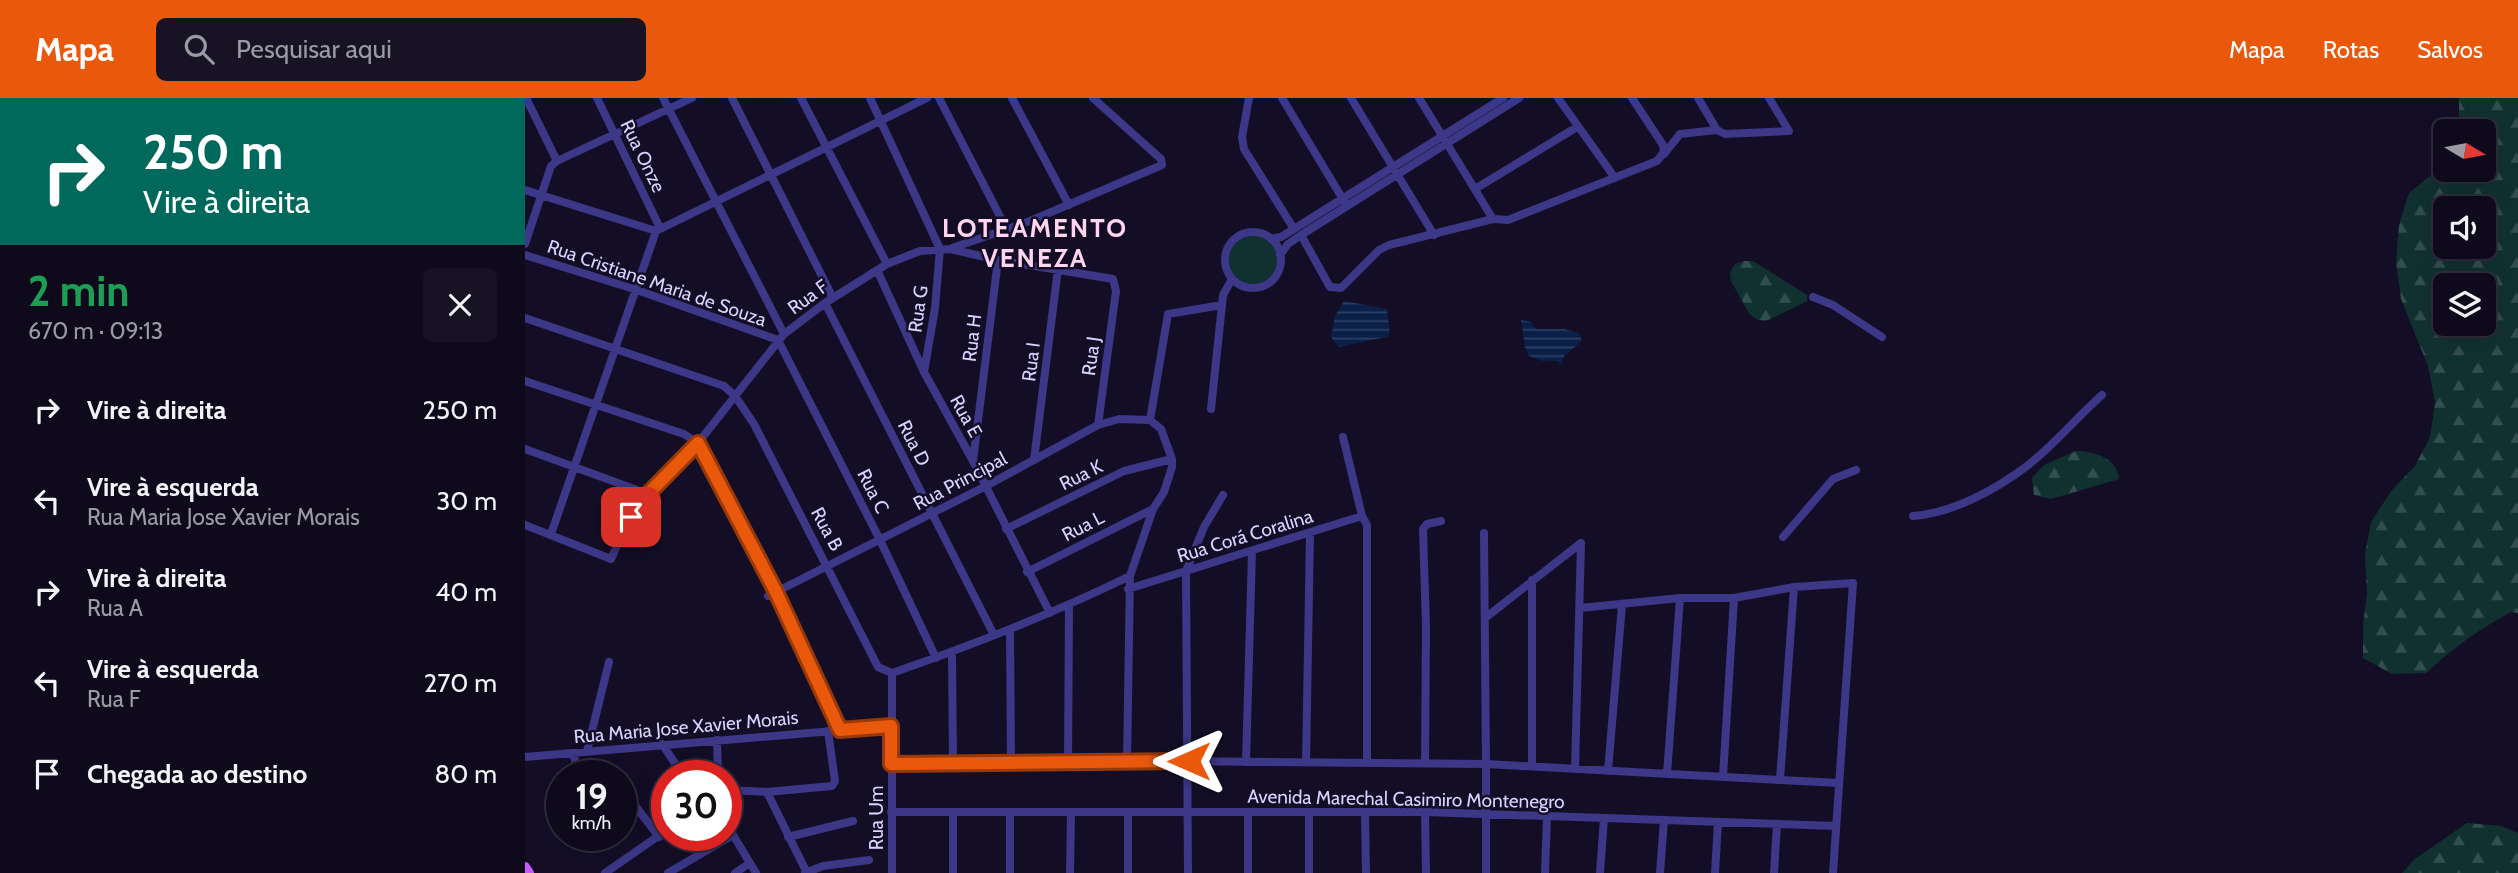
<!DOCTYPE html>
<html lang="pt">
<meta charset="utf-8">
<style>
body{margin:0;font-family:Cabin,sans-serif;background:#171325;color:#f1f3f6;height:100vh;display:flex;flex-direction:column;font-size:26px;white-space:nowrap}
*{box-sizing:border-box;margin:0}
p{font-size:23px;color:#9b9aa3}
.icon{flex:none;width:38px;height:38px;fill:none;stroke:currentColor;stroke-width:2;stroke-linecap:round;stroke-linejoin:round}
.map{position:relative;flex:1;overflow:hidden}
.sheet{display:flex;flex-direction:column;background:#0e0a1c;width:525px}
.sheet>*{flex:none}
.top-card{background:#00695c;color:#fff;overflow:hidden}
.needle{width:46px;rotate:100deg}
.tools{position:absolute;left:1908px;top:21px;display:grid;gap:14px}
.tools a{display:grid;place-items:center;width:63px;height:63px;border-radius:10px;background:#0e0a1c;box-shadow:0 7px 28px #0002,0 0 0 2px #2e2b3b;font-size:35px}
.speed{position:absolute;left:21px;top:662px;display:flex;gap:14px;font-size:35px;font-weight:700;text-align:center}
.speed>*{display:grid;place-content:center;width:91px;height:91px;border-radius:50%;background:#0e0a1c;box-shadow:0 7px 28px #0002,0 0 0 2px #2e2b3b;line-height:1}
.speed small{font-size:18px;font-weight:400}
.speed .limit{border:10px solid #d22;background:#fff;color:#111}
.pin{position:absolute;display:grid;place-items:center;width:60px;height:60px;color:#fff;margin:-30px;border-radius:14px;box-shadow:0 4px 10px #0006}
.me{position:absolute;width:77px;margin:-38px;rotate:270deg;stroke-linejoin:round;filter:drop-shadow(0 0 5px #0008)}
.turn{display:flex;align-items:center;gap:24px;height:147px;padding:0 28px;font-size:32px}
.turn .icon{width:91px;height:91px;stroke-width:2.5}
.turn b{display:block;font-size:49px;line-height:60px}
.round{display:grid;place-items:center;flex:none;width:74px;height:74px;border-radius:10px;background:#171325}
.headline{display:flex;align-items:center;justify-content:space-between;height:119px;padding:0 28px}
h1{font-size:42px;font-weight:800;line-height:52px;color:#1e9e55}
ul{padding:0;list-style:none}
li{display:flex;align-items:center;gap:21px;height:91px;padding:0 28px}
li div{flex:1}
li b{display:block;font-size:26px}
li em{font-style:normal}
header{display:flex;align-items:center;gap:42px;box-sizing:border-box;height:98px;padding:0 35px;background:#ea580c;color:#fff}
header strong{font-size:33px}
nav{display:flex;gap:38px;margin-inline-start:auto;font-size:24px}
.search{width:490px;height:63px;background:#171325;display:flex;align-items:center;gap:18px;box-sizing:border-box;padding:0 24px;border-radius:10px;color:#9b9aa3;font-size:26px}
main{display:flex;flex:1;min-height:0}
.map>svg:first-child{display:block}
</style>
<header>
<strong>Mapa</strong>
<div class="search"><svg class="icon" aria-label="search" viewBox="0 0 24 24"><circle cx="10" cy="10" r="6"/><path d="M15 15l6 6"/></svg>Pesquisar aqui</div>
<nav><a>Mapa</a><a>Rotas</a><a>Salvos</a></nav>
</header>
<main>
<section class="sheet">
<div class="top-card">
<div class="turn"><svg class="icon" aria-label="right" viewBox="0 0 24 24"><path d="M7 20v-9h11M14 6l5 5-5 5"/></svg><div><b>250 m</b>Vire à direita</div></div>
</div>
<div class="headline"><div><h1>2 min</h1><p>670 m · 09:13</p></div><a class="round"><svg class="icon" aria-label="close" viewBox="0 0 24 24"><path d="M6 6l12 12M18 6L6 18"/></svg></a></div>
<ul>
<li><svg class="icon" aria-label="right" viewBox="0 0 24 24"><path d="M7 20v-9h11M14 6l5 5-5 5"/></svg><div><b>Vire à direita</b></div><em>250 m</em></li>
<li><svg class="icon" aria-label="left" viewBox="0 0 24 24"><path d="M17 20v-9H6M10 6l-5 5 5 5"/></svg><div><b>Vire à esquerda</b><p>Rua Maria Jose Xavier Morais</p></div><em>30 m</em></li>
<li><svg class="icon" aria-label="right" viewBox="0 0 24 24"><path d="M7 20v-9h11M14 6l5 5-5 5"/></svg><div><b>Vire à direita</b><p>Rua A</p></div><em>40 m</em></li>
<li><svg class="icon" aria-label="left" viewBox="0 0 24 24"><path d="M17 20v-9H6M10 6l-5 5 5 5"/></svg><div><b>Vire à esquerda</b><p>Rua F</p></div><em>270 m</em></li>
<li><svg class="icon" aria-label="arrive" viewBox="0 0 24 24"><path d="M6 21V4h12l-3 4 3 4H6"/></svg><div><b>Chegada ao destino</b></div><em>80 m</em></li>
</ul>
</section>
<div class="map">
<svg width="1993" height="775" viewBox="0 0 1993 775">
<defs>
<pattern id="forest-firs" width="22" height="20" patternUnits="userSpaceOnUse" patternTransform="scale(1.75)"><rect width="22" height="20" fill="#113130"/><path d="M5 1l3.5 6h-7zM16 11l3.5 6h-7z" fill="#334e4f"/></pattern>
<pattern id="water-rules" width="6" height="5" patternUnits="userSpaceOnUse" patternTransform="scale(1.75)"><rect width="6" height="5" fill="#0a2049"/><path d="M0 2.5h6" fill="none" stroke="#2d4064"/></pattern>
</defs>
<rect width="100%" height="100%" fill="#130e26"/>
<path fill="#113130" d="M704 162a24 24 0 1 1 48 0a24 24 0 1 1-48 0Z"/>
<path fill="url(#forest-firs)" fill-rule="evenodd" d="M1934,0H1993V515L1986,514C1954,531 1928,550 1901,575L1867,576L1838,560V527L1842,495L1840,456L1846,424L1867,392L1890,368L1905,339L1910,305L1903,268L1876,201L1871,164L1874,127L1884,95L1915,70L1920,63V72H1958V33H1934ZM1920,110H1958V149H1920ZM1958,187V226H1920V187Z
M1219,163H1228L1282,197V203L1241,223L1233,222L1225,217L1206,183L1205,174L1210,166Z
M1551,353C1570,354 1592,359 1594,381L1526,401L1509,397L1507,380L1519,367Z
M1942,725L1976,728L1993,735V775H1877L1890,761Z"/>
<path fill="url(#water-rules)" d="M819,203L862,211L865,238L814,249L806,239L810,218Z
M996,222L1006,224L1011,231H1039L1054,235L1057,243L1039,258L1036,266L1032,263H1018L1004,258L1000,249Z"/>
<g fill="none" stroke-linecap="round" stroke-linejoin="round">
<path stroke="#3c3787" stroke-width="8" d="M1,0L32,63
M72,0L135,130
M138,0L259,236
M207,0L308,200
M276,0L362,166
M345,0L415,151L410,210L399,274
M414,0L482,132
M487,0L544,107
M724,0L717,39L719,51L769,131
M757,0L819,103
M826,0L909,137
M894,0L968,121
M1033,0L1090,80
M1173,0L1192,32
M1139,56L1155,36L1192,32L1200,36L1264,33L1244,0
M950,91L1052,29
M0,92L131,133
M131,133L402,0
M700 162a28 28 0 1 1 56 0a28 28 0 1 1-56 0Z
M776,137L805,189L816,190L854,152L864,147L968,121L983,122L1132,63L1139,54L1138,47L1107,0
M746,141L756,139L769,131L978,0
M0,146L26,68L32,63L167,0
M427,150L505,123L637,67L636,61L568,0
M0,157L112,192L253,242
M755,157L763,146L776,137L994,0
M352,172L399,274L448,363L525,515
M1288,199L1308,207L1357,239
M300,205L469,537
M0,220L199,288L210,298L229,326L353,569L367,575
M253,242L355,442L411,560
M0,283L159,336L173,345L251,494L315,632
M686,311L697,207
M625,322L643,216L697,207L698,197L707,181
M818,339L837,418
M0,351L123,396
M509,362L533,171
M448,363L473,162
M1388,418C1428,415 1470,392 1502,368C1529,347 1551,320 1577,297
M0,427L86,461L101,428L123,396L173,345L259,236L300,205L362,166L395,153L425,151L473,162L588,181L591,193L573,327
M481,431L599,373L647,361
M26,436L131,133
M1258,439L1308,381L1331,372
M502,474L628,411
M1269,489L1255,682L1314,685
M603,491L837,418L842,427V665
M243,498L461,388L573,327L594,321L625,322L636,331L647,361V369L639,394L628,411L605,478L602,664
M1055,510L1155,500H1209L1269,489L1328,485L1308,775
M960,520L1056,445
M485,532L486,665
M427,555L428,665
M192,642L193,677
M137,646L158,677
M62,653L84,564
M48,655L52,670L73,677
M0,659L366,628
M543,664L544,508
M721,664L727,454
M366,665L648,663L961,666L959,435
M781,665L785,435
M900,666L901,529L898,431L902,426L916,423
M1007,669V482
M1050,671L1056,445
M1083,673L1097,507
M1142,676L1155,500
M1198,679L1209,500
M96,689L134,739
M201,692L242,694L307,688L310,683L303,633
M242,694L282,775
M366,714H900L1311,728
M900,714L901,775
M485,715V775
M603,715V775
M723,715V775
M840,715L841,775
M263,739L328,723
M80,775L142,732
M143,775L208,737L231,775
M210,775L225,765
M280,775L298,768L344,762
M367,775V575C448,547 527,516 605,478
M428,775V714
M545,775L546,716
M663,775L661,473L679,429L698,397
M784,775V714
M961,775V666L1255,682
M1020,775L1022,719
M1075,775L1079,720
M1135,775L1139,722
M1190,775L1193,724
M1249,775L1252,726"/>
<path stroke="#c55aff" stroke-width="10" d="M0,769L4,775"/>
</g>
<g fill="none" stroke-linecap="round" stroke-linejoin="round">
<g stroke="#983908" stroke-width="18">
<path id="route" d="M106,419L123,396L173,345L251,494L315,632L366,628V666L664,663"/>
</g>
<use href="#route" stroke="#ea580c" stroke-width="12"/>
</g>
<g text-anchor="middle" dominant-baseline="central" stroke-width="5" stroke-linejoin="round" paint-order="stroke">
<g font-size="19" fill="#d9d3ff" stroke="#130e26">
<text transform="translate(118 58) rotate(64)">Rua Onze</text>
<text transform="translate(132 185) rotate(19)">Rua Cristiane Maria de Souza</text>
<text transform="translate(283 199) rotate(-36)">Rua F</text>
<text transform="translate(393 211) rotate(-82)">Rua G</text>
<text transform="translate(447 240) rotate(-83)">Rua H</text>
<text transform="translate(566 258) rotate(-82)">Rua J</text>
<text transform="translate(506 264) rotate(-83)">Rua I</text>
<text transform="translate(441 318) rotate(61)">Rua E</text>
<text transform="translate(389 345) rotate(63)">Rua D</text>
<text transform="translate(556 377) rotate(-26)">Rua K</text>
<text transform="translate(435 383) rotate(-28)">Rua Principal</text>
<text transform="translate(348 393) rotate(63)">Rua C</text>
<text transform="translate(558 428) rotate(-27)">Rua L</text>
<text transform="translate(302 431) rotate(62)">Rua B</text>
<text transform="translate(720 438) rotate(-17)">Rua Corá Coralina</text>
<text transform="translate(161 629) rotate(-5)">Rua Maria Jose Xavier Morais</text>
<text transform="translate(881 701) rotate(1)">Avenida Marechal Casimiro Montenegro</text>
<text transform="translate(351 720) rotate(-90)">Rua Um</text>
</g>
<g font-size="26" font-weight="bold" letter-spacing="2" fill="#ffd5ef" stroke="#130e26">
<text x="510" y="130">LOTEAMENTO<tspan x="510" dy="30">VENEZA</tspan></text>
</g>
</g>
</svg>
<div class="tools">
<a><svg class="needle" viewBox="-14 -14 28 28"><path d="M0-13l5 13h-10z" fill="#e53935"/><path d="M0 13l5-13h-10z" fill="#9b9aa3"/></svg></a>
<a><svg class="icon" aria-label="sound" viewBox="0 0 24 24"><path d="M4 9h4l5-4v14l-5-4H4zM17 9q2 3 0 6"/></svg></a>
<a><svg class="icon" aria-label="layers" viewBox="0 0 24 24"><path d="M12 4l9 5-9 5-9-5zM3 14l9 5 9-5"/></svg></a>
</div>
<div class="speed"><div>19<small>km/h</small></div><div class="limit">30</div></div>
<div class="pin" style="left:106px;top:419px;background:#d93025"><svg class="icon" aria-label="arrive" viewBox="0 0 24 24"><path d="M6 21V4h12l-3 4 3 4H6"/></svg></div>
<svg class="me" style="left:664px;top:663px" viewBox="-20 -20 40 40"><path d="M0-17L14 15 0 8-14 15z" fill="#ea580c" stroke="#fff" stroke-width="4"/></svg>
</div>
</main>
